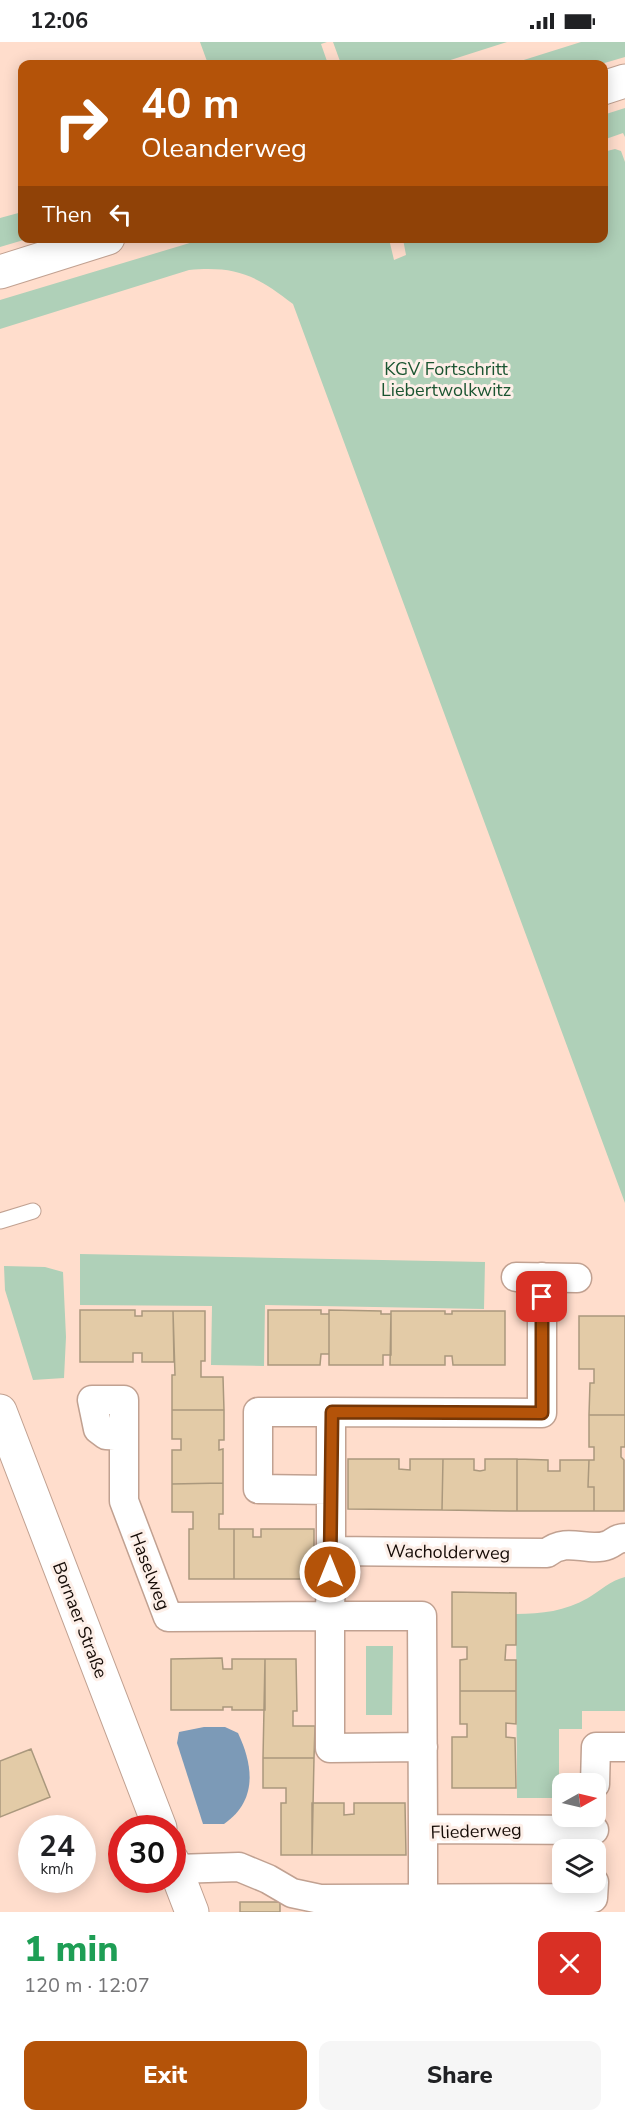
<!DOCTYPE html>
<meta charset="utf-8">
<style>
body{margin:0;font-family:"Nunito Sans",sans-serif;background:#f6f6f6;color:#202124;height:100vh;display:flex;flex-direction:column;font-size:22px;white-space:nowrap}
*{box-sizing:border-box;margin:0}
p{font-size:20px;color:#757577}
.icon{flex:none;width:33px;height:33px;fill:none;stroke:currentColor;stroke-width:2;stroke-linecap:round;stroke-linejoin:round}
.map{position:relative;height:1870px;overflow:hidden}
.side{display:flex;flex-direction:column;background:#fff;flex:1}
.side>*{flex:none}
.hud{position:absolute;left:18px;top:18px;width:590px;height:183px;border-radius:12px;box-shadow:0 3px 15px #0003;background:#b45309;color:#fff;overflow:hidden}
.needle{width:39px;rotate:82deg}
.controls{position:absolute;left:552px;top:1731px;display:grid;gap:12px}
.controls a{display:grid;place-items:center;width:54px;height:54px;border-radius:12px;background:#fff;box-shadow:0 3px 15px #0003;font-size:30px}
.speed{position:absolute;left:18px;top:1773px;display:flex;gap:12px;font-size:30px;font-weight:700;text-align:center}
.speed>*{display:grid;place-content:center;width:78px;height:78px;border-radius:50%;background:#fff;box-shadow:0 3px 15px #0003;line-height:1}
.speed small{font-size:15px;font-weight:400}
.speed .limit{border:9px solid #d22;background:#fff;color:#111}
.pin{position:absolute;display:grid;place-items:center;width:51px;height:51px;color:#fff;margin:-26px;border-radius:12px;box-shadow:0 3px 9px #0006}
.me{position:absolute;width:66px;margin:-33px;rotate:0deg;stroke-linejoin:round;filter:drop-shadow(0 0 4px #0008)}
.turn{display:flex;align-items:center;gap:21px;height:126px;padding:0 24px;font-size:27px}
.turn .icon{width:78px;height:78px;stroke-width:2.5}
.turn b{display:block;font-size:42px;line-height:51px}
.then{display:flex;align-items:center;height:57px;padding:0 24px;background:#0003;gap:12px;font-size:22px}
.round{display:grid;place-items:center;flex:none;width:63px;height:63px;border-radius:12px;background:#f6f6f6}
.summary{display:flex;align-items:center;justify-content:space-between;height:102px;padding:0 24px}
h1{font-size:36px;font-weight:800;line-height:45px;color:#1e9e55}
.cta{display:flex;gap:12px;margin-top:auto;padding:12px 24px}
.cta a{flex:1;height:69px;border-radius:12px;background:#b45309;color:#fff;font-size:24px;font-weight:800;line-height:69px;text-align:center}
.cta a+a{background:#f6f6f6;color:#202124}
.status{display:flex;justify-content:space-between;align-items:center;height:42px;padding:0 30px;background:#fff;direction:ltr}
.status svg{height:16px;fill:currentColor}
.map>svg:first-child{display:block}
</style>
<div class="status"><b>12:06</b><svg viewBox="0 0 49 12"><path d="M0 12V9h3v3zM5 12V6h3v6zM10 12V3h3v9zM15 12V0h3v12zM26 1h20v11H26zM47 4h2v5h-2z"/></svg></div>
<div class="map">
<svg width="625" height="1870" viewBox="0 0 625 1870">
<rect width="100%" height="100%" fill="#fdc"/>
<path fill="#afd0b8" d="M200,0H327L321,2L328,22H208Z
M333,0H507L438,22H341Z
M581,0H625V15L601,22H511Z
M625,66V95L623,91L603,98V73Z
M615,107L621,109L625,120V1161L293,262C256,233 236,224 189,228L0,287V258L203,197H389L394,218L406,213L403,197L603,196V110Z
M22,170V196L27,197L0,205V176Z
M80,1212L485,1220L484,1267L265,1263L264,1324L211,1323L212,1264L80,1263Z
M4,1224L45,1225L63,1230L66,1295L64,1336L33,1338L5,1248Z
M625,1535V1669H582V1687H559V1756H517L516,1572C542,1572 565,1569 588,1556C601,1548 610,1539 625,1535Z
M366,1604H393L392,1673H366Z"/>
<path fill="#7c9ab7" d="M204,1685H225L238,1691C254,1725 257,1759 224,1782H203L177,1701L179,1690Z"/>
<path fill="#e3cba7" stroke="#aa987d" stroke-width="1.5" d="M80,1268H135V1274H142V1269H173L174,1320H142V1311H133V1320H80Z
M268,1268H321V1272H329V1312H321L320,1323H268Z
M329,1268L381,1269V1272H391V1313H383V1323H329Z
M173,1269H205V1319H201V1335H223L224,1368H172V1333H175Z
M391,1269H445V1272H452V1269H505V1323H453L452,1314H445V1323H390Z
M579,1274H625V1373H589L590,1341H594V1327H579Z
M172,1368H224V1398H219V1408L223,1407V1441L172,1442V1408H181V1397H172Z
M589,1373H625V1405H621V1415L624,1418V1469H594V1445H588L589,1418H594V1405H589Z
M348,1417H399V1427L410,1428V1417H443L442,1468L348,1467Z
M443,1417H474V1428L480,1429L485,1428V1417H517V1469L442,1468Z
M517,1417L548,1418V1429H560V1418H589L588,1445H594V1469H517Z
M223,1441V1472H219V1487H234V1537H189V1487H193V1470H172V1442Z
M234,1487H253V1495H261V1487H314V1537H234Z
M452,1550L516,1551V1603H506L505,1618H516V1649H460V1618L467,1617V1605H452Z
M222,1616L223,1627H232V1617H265V1668H232V1665H223V1668H171V1617Z
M265,1617H296L297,1669H293V1684H315L314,1716H263Z
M460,1649H516V1682L506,1681V1695L515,1696L516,1746H452V1695H467V1682H460Z
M31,1707L50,1755L0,1775V1719Z
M263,1716H314L312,1813H281V1761H286V1746H263Z
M312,1761H344V1773L354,1772V1761H405L406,1813H312Z
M240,1860H280V1870H240Z"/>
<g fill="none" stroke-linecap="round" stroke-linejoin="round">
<g stroke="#c1a191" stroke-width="17">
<path id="service" d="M0,1179L33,1169"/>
</g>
<g stroke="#c1a191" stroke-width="31">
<path id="minor" d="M516,1235L577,1236
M124,1394L106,1393L98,1387L92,1358H124V1459L168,1575L330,1574V1706L423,1705
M331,1448L258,1447V1370H331
M331,1509V1370L542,1371V1235
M595,1742L596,1705H625
M423,1787L422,1574H330L331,1509L547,1511C568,1494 587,1511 608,1503C615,1500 616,1496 625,1496
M176,1827L239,1825L268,1837L292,1851L320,1857L593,1856L594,1840
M423,1857V1787L594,1788"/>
</g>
<g stroke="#c1a191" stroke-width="35">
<path id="secondary" d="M0,1369L160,1786
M172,1818L192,1870"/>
</g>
<g stroke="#c1a191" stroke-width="35">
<path id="primary" d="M603,46L625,39
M0,230L108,196"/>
</g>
<use href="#service" stroke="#fff" stroke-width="15"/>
<use href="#minor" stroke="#fff" stroke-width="28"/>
<use href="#secondary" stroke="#fff" stroke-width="33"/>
<use href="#primary" stroke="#fff" stroke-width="33"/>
</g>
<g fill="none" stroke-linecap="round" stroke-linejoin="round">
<g stroke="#753606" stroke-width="15">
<path id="route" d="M330,1530L332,1370L542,1371V1255"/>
</g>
<use href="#route" stroke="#b45309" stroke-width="10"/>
</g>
<g text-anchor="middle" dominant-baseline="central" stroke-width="6" stroke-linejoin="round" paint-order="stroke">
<g font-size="18" fill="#1b5531" stroke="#fdefe8">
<text x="446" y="327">KGV Fortschritt<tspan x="446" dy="21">Liebertwolkwitz</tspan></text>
</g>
<g font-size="18" fill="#160c07" stroke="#fdefe8">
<text transform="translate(448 1510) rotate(1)">Wacholderweg</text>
<text transform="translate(150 1529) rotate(69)">Haselweg</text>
<text transform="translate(80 1578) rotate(69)">Bornaer Straße</text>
<text transform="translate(476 1789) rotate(-2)">Fliederweg</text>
</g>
</g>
</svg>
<div class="controls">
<a><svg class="needle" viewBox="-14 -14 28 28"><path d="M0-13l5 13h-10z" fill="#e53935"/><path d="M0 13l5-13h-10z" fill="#757577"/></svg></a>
<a><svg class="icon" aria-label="layers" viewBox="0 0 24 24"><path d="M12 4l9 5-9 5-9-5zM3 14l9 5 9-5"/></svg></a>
</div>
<div class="speed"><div>24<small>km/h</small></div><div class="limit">30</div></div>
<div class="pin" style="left:542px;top:1255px;background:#d93025"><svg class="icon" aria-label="arrive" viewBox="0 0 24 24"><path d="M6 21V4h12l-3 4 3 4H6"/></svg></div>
<svg class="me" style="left:330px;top:1530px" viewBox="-20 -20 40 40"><circle r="17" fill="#b45309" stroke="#fff" stroke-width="3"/><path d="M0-11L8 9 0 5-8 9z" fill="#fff"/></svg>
<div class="hud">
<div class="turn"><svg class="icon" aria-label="right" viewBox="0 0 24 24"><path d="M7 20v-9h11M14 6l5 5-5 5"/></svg><div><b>40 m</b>Oleanderweg</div></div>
<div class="then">Then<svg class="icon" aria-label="left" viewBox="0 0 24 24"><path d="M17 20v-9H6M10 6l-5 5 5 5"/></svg></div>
</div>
</div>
<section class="side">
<div class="summary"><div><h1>1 min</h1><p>120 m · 12:07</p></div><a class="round" style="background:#d93025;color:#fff"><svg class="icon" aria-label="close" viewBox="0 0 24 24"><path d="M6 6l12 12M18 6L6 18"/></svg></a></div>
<div class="cta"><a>Exit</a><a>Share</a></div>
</section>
